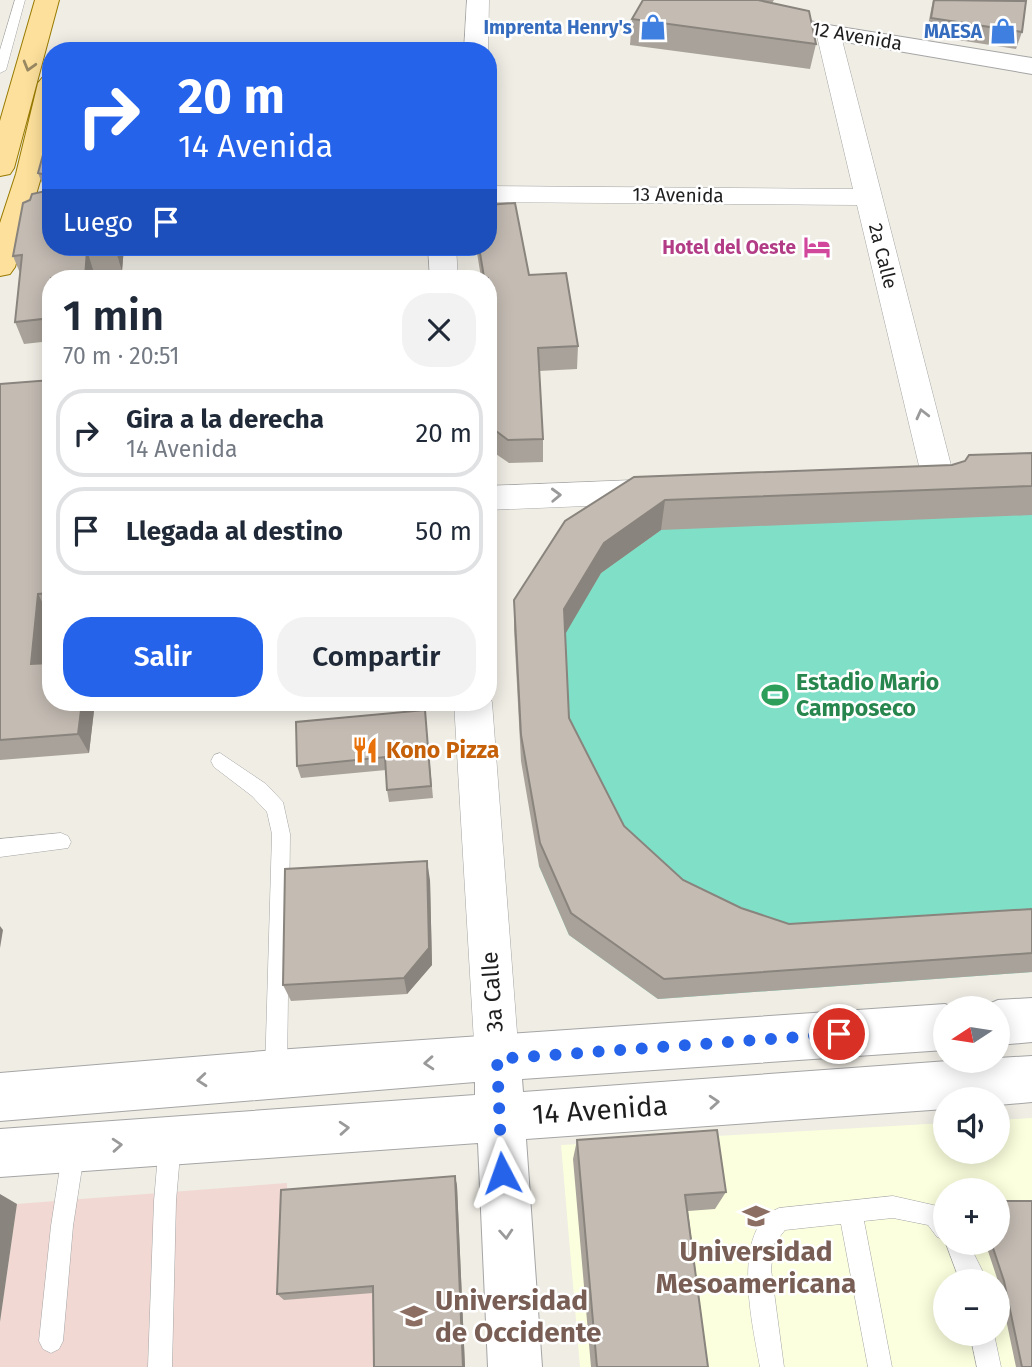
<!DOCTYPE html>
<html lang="es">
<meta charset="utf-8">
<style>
body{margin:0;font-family:"Fira Sans",sans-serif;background:#f2f2f3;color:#1f2937;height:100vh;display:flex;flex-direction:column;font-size:26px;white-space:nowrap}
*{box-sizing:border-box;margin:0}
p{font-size:23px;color:#747a83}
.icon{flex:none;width:38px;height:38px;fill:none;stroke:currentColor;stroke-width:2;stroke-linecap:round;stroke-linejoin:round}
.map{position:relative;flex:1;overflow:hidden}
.sheet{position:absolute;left:42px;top:270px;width:455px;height:441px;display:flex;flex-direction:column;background:#fff;border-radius:28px;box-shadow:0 4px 18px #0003}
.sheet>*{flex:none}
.guide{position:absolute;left:42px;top:42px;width:455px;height:214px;border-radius:28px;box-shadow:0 4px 18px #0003;background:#2563eb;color:#fff;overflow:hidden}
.needle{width:46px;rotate:258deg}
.controls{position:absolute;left:933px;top:996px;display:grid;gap:14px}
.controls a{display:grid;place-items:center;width:77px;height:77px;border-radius:50%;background:#fff;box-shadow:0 4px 18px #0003;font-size:35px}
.pin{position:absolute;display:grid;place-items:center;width:60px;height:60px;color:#fff;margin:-30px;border:4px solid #fff;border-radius:50%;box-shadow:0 2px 7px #0007}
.me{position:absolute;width:77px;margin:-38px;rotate:356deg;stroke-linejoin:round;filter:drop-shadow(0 0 5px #0008)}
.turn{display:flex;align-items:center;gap:24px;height:147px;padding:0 21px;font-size:32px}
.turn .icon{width:91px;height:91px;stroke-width:2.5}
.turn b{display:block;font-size:49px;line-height:60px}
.then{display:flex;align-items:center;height:66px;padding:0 21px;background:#0003;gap:14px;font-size:26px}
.round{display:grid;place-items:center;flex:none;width:74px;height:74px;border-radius:28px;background:#f2f2f3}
.headline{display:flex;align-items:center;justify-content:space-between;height:119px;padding:0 21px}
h1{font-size:42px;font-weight:600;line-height:52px}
.primary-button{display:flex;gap:14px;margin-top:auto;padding:14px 21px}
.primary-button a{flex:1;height:80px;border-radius:28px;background:#2563eb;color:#fff;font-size:28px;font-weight:600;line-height:80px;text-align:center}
.primary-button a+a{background:#f2f2f3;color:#1f2937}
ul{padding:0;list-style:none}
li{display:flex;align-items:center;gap:21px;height:88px;margin:0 14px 10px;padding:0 7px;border:4px solid #e0e1e3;border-radius:28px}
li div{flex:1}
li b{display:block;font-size:26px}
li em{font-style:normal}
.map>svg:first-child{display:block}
</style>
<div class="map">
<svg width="1032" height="1367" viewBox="0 0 1032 1367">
<rect width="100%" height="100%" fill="#efede4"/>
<path fill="#f1d8d3" d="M287,1183V1212L445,1201L451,1367H0V1322L17,1204Z"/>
<path fill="#fbffdd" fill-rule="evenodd" d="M1032,1118V1367H580L561,1145L945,1123V1152H998V1120ZM945,1190H998V1242H945ZM945,1281H998V1334H945Z"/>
<path fill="#80e0c7" d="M1032,483V972L658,999L569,935L539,866L564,551L644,498Z"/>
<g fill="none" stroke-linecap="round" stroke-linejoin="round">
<g stroke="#a5a5a5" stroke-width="1">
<path id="service" d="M15,0H25L6,70L0,73V50Z
M220,753L266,784L283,802L290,834L287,1073L284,1081L276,1084L268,1081L265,1073L272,834L267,812L252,796L214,767L211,761L214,755Z
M61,833L68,836L71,842L68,848L0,857V839Z
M170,1132L178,1135L181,1143L176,1201L172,1367H148L154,1201L159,1143L162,1135Z
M74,1137L82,1140L85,1148L73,1226L63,1341L59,1349L51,1353L43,1349L39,1341L51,1226L63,1148L66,1140Z
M893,1196L942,1207L945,1211V1240L937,1237L928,1225L893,1218L864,1221L892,1367H868L841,1224L785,1230L774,1244L771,1269L784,1367H760C753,1327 729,1228 779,1208Z
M945,1241L968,1242L982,1270L984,1281H960Z
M970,1334H994L1001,1367H977Z"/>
</g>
<g stroke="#a5a5a5" stroke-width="1">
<path id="minor" d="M467,0H489L488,51H464Z
M828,25L836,27L840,32L955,481L951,489C933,495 912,496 894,491L890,482L894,473L920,470L857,205L488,202V186L853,189L816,32L820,27Z
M428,247H456L458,278H430Z
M659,479L671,482L675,491L671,500L659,503L488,510V486Z
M488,695L492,702L519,1059L513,1075L497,1081L481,1075L475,1059L454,702H488Z"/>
</g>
<g stroke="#a5a5a5" stroke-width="2">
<path id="tertiary" d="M670,0H715L828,25L1032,58V74L828,39L674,5Z
M1032,998V1042L998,1045V1008L982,1007L998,1000Z
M945,1004L954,1008H945V1050L522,1079L523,1092L962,1060H998V1058L1032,1056V1102L998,1105V1099H945V1109L526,1139L542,1367H488L478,1143L0,1177V1129L475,1095V1082L0,1121V1073L276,1050Z"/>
</g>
<g stroke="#987a00" stroke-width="2">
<path id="primary" d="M35,0H59L14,168L10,174L0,176V121Z
M51,75V143L15,267L10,274L0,276V223L16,174L38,83L42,78Z"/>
</g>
<use href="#service" fill="#fff" fill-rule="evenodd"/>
<use href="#minor" fill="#fff" fill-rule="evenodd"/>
<use href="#tertiary" fill="#fff" fill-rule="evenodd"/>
<use href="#primary" fill="#fde09b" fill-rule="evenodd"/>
</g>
<path fill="#a9a29a" d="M643,0H774L772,3L816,44L810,69L630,45L632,19Z
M933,0H1021L1022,32L1016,49L926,35Z
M51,126L124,247L122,271L94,273L51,278V341L24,344L15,322L20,273L13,256L30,200L45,191L38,173Z
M476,247H488L529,275L578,346L577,369L539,371L543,439V462L509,463L493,452L490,374H488V278L481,277Z
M51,380V615H49L44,663L95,702L89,753L0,760V384Z
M1032,453V515L661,530L601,573L565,633L569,718L624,826L683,880L741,908L789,924L1032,909V972L658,999L569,935L539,866L521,761L514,629V600L634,477L952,465Z
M425,710L433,798L389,802L387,790L386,770L301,778L297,766Z
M430,880L432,965L407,994L291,1001L283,985Z
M577,1140L726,1192L715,1209L688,1211L708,1367H591L573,1159Z
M455,1176L457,1186L465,1367H374L373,1293L284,1300L277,1294Z
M985,1242H998L1032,1367H1016L998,1281Z"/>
<path fill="#89847d" d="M115,247H124L122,271L115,248Z
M87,250L94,273V278H85Z
M665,500L661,530L601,573L563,638L564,609L604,543Z
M38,594L49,615L43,684L31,664Z
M82,702H95L89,753L78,734Z
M427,861L430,880L432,965L407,994L404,978Z
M0,926L3,930L0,948Z
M455,1176L457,1186L465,1367H463Z
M0,1194L17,1204L0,1322Z"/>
<path fill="#c4bcb3" stroke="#89847d" stroke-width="2" d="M643,0H758L809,11L816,44L632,19Z
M934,0L1026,1L1022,32L931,18Z
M51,126V247H115V248L87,250L85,278H51V318L15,322L22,255L13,256L23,203L30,200L32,194L46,191V175L38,173Z
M515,203L529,275L566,273L578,346L538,348L543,439L508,440L492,428L490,350H488V278H479L484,277L479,247H488V205Z
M405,276V278H362Z
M51,380V593L38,594L31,664L51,663V702H82L78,734L0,740V384Z
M1032,453V486L665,500L604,543L564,609L569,718L624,826L683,880L741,908L789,924L1032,909V953L664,979L571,913L540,843L521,735L514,600L565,521L634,477L952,465L965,461L969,455Z
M425,710L431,786L387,790L385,757L297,766L296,722Z
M427,861L429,948L404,978L283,985L285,869Z
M717,1130L726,1192L685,1195L708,1367H597L577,1140Z
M455,1176L463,1367H374L373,1286L277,1294L281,1190Z
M998,1201H1032V1367H1022L1004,1281L991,1242H998Z"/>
<defs><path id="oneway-chevron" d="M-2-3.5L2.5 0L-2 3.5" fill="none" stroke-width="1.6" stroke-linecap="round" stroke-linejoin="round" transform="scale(1.75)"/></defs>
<use stroke="#998963" href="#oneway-chevron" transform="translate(29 66) rotate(106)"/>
<g stroke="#9a9a9a">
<use href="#oneway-chevron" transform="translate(922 414) rotate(-104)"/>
<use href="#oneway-chevron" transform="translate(556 495) rotate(-2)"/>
<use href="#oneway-chevron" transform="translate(429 1063) rotate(176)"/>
<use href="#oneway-chevron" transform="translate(202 1080) rotate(175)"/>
<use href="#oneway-chevron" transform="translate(714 1102) rotate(-4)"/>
<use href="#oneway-chevron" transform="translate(344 1128) rotate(-4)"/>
<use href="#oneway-chevron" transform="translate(117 1145) rotate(-4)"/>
<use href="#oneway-chevron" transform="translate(506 1234) rotate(86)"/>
</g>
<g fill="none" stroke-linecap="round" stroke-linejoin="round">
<path stroke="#2563eb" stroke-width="12" stroke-dasharray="0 21.6" d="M502,1173L497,1059L839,1034"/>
</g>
<defs>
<g id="shop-bare" transform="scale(2.1)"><path d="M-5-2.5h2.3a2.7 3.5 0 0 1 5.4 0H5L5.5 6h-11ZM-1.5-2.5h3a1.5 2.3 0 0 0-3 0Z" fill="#3f7fe0" stroke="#fff" stroke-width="2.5" paint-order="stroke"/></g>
<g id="hotel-bare" transform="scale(2.1)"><path d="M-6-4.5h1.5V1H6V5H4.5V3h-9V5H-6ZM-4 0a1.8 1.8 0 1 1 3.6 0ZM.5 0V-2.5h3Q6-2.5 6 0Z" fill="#d1479c" stroke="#fff" stroke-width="2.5" paint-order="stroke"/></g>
<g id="stadium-bare" transform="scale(2.1)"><path d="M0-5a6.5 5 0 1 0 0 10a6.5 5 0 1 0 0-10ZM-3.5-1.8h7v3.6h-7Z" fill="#2e9e5b" stroke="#fff" stroke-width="2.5" paint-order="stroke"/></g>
<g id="restaurant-bare" transform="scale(2.1)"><path d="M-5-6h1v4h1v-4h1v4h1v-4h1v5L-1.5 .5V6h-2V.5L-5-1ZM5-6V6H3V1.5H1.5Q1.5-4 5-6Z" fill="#e8710a" stroke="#fff" stroke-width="2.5" paint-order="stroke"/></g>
<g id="university-bare" transform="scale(2.1)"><path d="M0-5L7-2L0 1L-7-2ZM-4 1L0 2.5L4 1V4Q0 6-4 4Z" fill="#8d6e63" stroke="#fff" stroke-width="2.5" paint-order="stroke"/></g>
<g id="school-bare" transform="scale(2.1)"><path d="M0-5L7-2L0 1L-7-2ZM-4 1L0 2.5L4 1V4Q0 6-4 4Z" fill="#8d6e63" stroke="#fff" stroke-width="2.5" paint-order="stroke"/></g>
</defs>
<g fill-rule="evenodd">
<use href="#shop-bare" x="653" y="27"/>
<use href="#shop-bare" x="1003" y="31"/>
<use href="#hotel-bare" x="817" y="247"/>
<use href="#stadium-bare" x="775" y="695"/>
<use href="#restaurant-bare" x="365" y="750"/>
<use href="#university-bare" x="756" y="1216"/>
<use href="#school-bare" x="414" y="1316"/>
</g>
<g text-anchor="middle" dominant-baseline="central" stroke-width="5" stroke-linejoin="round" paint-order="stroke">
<g font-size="19" font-weight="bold" fill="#366cbe" stroke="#fff" text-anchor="end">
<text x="632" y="27">Imprenta Henry's</text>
<text x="982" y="31">MAESA</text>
</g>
<g font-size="19" fill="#1e1e1e" stroke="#fff">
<text transform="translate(857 36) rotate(10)">12 Avenida</text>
<text transform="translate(678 195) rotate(1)">13 Avenida</text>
<text transform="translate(883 256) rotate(76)">2a Calle</text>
</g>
<g font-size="19" font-weight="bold" fill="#b23c85" stroke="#fff" text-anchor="end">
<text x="796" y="247">Hotel del Oeste</text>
</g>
<g font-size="23" font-weight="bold" fill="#27864d" stroke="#fff" text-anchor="start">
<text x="796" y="682">Estadio Mario<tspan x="796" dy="26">Camposeco</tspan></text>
</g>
<g font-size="23" font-weight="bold" fill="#c56008" stroke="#fff" text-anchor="start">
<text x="386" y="750">Kono Pizza</text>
</g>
<g font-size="23" fill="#1e1e1e" stroke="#fff">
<text transform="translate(492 992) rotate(-94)">3a Calle</text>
</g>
<g font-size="28" fill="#1e1e1e" stroke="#fff">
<text transform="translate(600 1110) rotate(-4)">14 Avenida</text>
</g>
<g font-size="28" font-weight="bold" fill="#785e54" stroke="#fff">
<text x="756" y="1251">Universidad<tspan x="756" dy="32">Mesoamericana</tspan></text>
<text x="435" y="1300" text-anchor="start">Universidad<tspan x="435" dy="32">de Occidente</tspan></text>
</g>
</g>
</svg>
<div class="controls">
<a><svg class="needle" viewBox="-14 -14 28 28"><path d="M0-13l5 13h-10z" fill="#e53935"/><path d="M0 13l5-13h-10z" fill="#747a83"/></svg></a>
<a><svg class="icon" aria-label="sound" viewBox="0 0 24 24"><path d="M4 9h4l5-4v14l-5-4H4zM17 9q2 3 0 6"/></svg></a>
<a>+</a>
<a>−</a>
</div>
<div class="pin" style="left:839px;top:1034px;background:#d93025"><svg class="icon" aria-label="arrive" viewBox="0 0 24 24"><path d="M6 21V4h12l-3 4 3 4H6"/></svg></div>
<svg class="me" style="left:502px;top:1173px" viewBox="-20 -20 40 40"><path d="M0-17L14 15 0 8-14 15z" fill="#2563eb" stroke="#fff" stroke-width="4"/></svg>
<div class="guide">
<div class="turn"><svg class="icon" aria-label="right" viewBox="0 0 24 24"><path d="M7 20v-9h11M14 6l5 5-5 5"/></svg><div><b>20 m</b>14 Avenida</div></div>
<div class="then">Luego<svg class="icon" aria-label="arrive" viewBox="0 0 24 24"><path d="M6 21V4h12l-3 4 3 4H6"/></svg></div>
</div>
<section class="sheet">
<div class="headline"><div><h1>1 min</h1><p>70 m · 20:51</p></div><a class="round"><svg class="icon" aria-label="close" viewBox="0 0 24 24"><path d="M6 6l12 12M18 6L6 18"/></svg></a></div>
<ul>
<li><svg class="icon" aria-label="right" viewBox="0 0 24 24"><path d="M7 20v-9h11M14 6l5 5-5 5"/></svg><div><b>Gira a la derecha</b><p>14 Avenida</p></div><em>20 m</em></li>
<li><svg class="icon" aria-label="arrive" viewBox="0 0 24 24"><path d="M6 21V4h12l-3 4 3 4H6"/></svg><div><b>Llegada al destino</b></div><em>50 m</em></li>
</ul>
<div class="primary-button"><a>Salir</a><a>Compartir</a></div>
</section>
</div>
